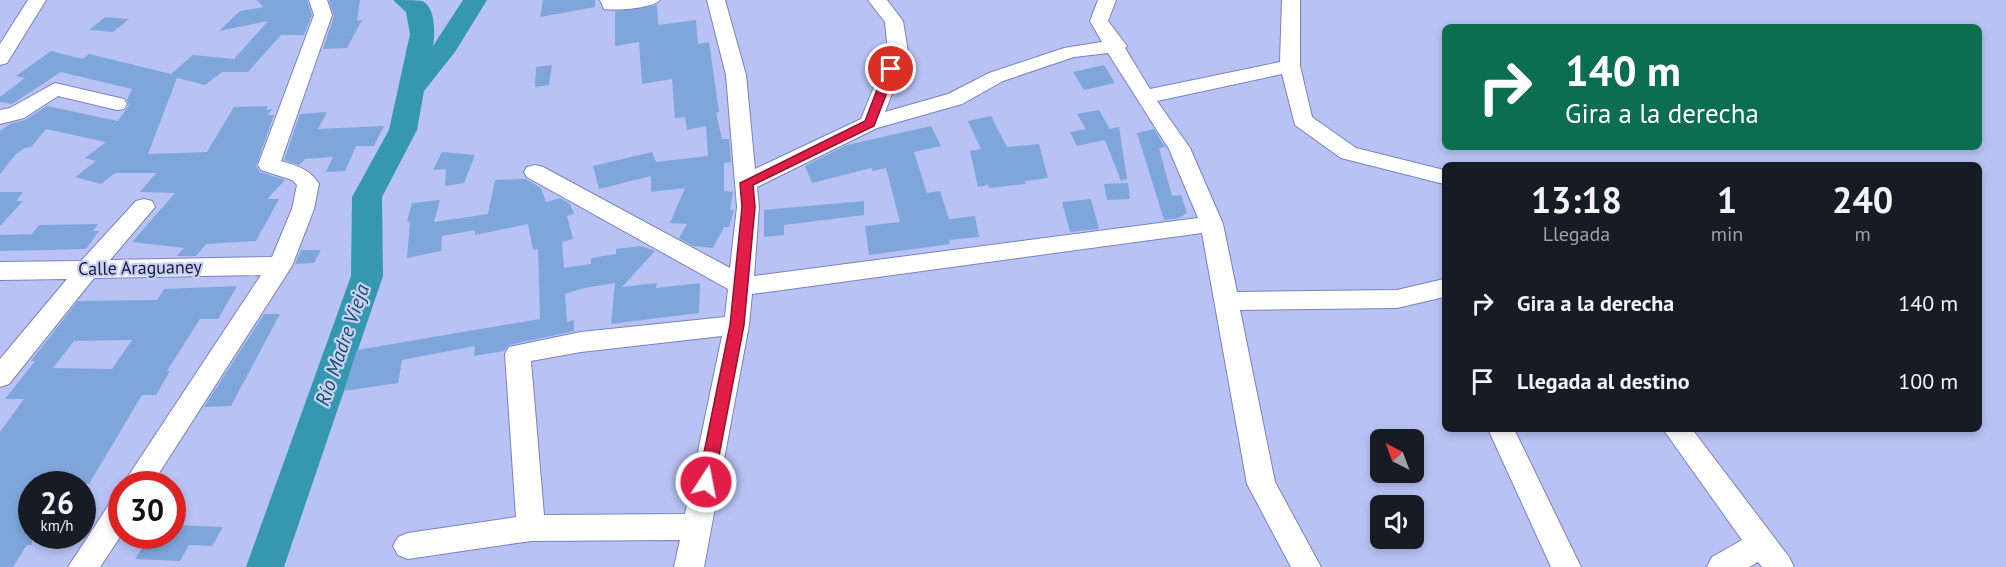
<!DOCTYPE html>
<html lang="es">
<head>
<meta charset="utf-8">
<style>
  :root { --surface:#171b24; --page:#242831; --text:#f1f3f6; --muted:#9ea1a6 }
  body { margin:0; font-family:"PT Sans",sans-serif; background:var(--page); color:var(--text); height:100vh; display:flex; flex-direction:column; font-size:22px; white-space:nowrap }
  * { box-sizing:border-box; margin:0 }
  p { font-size:20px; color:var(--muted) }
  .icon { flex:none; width:33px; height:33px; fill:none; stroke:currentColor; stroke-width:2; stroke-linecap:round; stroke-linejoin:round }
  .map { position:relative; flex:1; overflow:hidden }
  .side { position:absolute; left:1442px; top:162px; width:540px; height:270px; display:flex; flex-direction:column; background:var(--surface); border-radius:9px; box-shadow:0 3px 9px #0003 }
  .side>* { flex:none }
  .hud { position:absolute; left:1442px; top:24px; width:540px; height:126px; border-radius:9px; box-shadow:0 3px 9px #0003; background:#0b6e4f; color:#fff; overflow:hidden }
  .needle { width:39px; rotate:318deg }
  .buttons { position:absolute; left:1370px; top:429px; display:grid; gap:12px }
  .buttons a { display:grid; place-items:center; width:54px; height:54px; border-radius:9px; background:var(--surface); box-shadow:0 3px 9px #0003; font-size:30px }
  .speed { position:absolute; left:18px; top:471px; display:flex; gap:12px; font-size:30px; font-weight:700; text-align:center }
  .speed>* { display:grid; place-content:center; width:78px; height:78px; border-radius:50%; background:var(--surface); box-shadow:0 3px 9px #0003; line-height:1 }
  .speed small { font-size:15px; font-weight:400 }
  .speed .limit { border:9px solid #d22; background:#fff; color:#111 }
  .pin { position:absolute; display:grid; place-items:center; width:51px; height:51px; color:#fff; margin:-26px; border:3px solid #fff; border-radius:50%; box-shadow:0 2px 6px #0007 }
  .me { position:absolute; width:66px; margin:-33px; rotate:11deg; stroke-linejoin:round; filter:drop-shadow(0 0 4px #0008) }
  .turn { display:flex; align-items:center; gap:21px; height:126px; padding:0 24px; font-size:27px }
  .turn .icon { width:78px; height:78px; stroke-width:2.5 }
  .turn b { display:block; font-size:42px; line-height:51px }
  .eta { display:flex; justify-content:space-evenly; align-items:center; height:102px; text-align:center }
  .eta b { font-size:36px; font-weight:600; line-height:42px }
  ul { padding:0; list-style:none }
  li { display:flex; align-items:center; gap:18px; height:78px; padding:0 24px }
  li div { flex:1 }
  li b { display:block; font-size:22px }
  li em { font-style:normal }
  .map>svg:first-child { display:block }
</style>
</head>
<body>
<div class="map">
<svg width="2006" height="567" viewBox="0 0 2006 567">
  <rect width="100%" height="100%" fill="#b9c2f4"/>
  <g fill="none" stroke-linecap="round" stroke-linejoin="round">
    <path fill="#3598b0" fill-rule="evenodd" d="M393,0c8,0 22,0 29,1 14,6 13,33 11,45l30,-46h24l-32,52 -31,39 -7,39 -35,67 1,79 -99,291h-38l105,-291 1,-79 37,-67 21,-96 -4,-22z"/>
  </g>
  <path fill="#7fa6db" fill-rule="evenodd" d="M256,0h51l5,15 -8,20h-23l-33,37h-26l-17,13 -28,-7 -29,76 59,-2 27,-45 34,-1 -2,4 6,-1 -4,6h6l-18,51 4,6 25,8 -18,19h12l-23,42 -50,3 -10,12h-19l7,-8 -52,-6 43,-49 -35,-1 16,-19h-41l-14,11 -26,-7 21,-16 -11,-3 21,-16 -60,-13 -15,18 -6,1 -9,6 -16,20v-43l10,-7 15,-4 22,-14 71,15 11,-16 -2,-5 5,-11 -71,-17 -49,32 -12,-2v-5l25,-19 -9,-2 35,-25 32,8 6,-5 82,20 22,-19 41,4 34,-38 -49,10 21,-20 24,-4z
    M329,0h31l-3,21 5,-1 -15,28 -24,1 11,-33z
    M543,0h52v7l-55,10z
    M657,5l1,20 38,-5 2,24 11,-2 10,70 -3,1 6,26h7l2,23 -7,1v28l9,1 -3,18h4l-5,17h-5l-11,21 -20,-2 -14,-8 8,-14 -17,-1 15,-35 -34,4v-16l-52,13 -6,-23 59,-14 4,10 52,-6 -2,-30 -19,4 -2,-13 -10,1 -3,-39 -30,5 -3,-42 -24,4v-34z
    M105,17l24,2 -16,13 -24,-2z
    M552,65l-3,20 -14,2 1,-20z
    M1104,65l11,18 -31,7 -11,-18z
    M1099,110l11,19 9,-2 8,52 -6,2 -16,-41 -28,6 -7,-14 16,-3 -9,-15z
    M327,112l-9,17 66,-3 -10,20h-18l-11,25 -19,1 7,-15 -28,2 -6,6 -15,-5 16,-46z
    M991,116l16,31 32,-3 9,34 -23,3 1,3 -37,4 -1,-3 -10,2 -8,-36 11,-2 -13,-28z
    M931,126l10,20 -27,6 13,41 13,-2 9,28 26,-3 4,21 -30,3 1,4 -81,11 -4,-29 35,-4 -14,-54 -13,3 -2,-3 -59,15 -7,-17 42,-21z
    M1154,129l11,18 -6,1 13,48 9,-1 6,18 -8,5 -15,2 -27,-87z
    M442,152l33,3 -11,28 -19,3 1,-17 -13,1z
    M526,179l15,9 5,14 14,-4 10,6 4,10 -7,2 6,23 -11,3 2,26 27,-4v-6l25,-4v-5l25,-3 14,5 -33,36 35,-4 -1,5 44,-5 -1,30 -88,11 4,-41 -31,5 -19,6 2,28 7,-2v11l-65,14 -5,6 -30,5 1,-10 -73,14 -4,23 -54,8 13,-41 183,-31 -2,-70 -5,1 -5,-26 -53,11v-5l-33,6 -1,15 -34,7 3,-36h-3l5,-19 28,-3 -6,22 54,-8 7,-34z
    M1128,183l2,16 -23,1 -3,-16z
    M0,192h23l-7,9h7l-23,25z
    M1091,199l8,30 -29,3 -8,-30z
    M864,201v14l-80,10v10l-20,2v-27z
    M98,224l-5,7h6l-13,18 -86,2v-16l32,-1 7,-9z
    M301,250h20l-7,13 -19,1z
    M237,286l-19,33h-18l-33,52h3l-14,24h-14l-53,89h-57v61h-5l-14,22h-13v-135l24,-33h-19l30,-38h-4l47,-60 79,-1 7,-11zM132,340l-20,29 -59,-1 21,-27z
    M264,314h16l-49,92 -27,1z
    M172,525l51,2 -11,19 -23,-1 -9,16 -45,-2 15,-23h22z"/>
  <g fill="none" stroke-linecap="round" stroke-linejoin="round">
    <g stroke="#7982bd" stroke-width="2">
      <path id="minor" d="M28,0h18l-39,63 -7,2v-21z
        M309,0h18l5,15 -51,146c16,5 29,8 38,23l-5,25 -22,57 -140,218h-29l138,-209 -167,3 -85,106 -9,3v-28l67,-80 -67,1v-18l81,-1 55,-60 8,-2 8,2 3,6 -45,53 162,-3 20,-48 5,-24 -5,-5 -31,-10 -3,-5 56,-150z
        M600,0h60c-6,8 -45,11 -56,9z
        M707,0h18l21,75 9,94 106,-50 27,-67 -3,-30 -17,-22h19l16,21 5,31 -23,60 63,-18 41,-21 75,-25 38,-6 -12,-21 8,-21h18l-8,21 19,25 -2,2 25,41 130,-27 2,-62h18v66l12,51 44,31 88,22v14l-103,-26 -46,-33 -13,-51 -125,27 33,47 33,76 14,68 160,-2 47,-11v18l-47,11 -157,2 35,172 46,85h-30l-44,-83 -45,-251 -450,61 -3,31 -45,242h-30l6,-27 -149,1 -123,18 -10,-4 -5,-9 5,-9 10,-4 108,-16 -11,-163 4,-7 72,-15 144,-15 3,-28 -201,-112 -3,-5 3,-5 8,-2 8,2 187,101 7,-61 -11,-132zM1108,53l61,96 29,69 -444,58 5,-69 -2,-20 120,-59 85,-24 41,-23 71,-24zM722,336l-37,178 -141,1 -13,-154 50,-9z
        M55,83l69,16 3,5 -3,5 -7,1 -59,-14 -34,22 -24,6v-14l10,-2z
        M1488,429h26l67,138h-30z
        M1663,429h29l97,128 5,10h-32l-4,-5 -9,5h-42l5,-10 30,-17z
        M122,497v37l-22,33h-32l44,-67z"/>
    </g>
    <use href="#minor" fill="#fff" fill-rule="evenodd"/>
  </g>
  <path fill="#e11d48" stroke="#92132f" stroke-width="1.5" d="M891,66l5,3 -22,57 -121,59 2,22 -11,118 -30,157 -2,5h-12l-2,-5 32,-157 12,-118 -2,-24 125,-62 20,-52z"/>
  <g text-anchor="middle" stroke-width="4.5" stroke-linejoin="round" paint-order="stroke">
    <g font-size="18" fill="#191c33" stroke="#c8d0f6">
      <text transform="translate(140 268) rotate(-1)" y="6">Calle Araguaney</text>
    </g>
    <g font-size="20" font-style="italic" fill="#174e5b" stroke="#c8d0f6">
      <text transform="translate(342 345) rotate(-71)" y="7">Río Madre Vieja</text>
    </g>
  </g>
</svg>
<div class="buttons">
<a><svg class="needle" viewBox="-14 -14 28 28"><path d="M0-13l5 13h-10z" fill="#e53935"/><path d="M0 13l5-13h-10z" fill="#9ea1a6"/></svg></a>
<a><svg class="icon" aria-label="sound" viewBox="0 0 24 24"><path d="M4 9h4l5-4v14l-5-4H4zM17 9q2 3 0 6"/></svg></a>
</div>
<div class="speed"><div>26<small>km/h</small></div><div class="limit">30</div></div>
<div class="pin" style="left:891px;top:69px;background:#d93025"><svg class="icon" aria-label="arrive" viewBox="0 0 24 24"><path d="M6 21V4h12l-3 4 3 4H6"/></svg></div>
<svg class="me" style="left:706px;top:482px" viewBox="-20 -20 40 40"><circle r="17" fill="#e11d48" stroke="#fff" stroke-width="3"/><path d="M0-11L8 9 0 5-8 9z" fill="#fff"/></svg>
<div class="hud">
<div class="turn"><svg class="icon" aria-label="right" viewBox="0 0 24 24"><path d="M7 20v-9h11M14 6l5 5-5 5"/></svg><div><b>140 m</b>Gira a la derecha</div></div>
</div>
<section class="side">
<div class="eta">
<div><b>13:18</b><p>Llegada</p></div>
<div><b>1</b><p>min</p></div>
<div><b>240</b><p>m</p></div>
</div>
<ul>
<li><svg class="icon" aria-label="right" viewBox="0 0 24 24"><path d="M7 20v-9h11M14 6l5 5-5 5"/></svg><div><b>Gira a la derecha</b></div><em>140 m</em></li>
<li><svg class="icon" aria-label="arrive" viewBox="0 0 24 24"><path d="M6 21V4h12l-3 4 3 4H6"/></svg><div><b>Llegada al destino</b></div><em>100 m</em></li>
</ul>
</section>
</div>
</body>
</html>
